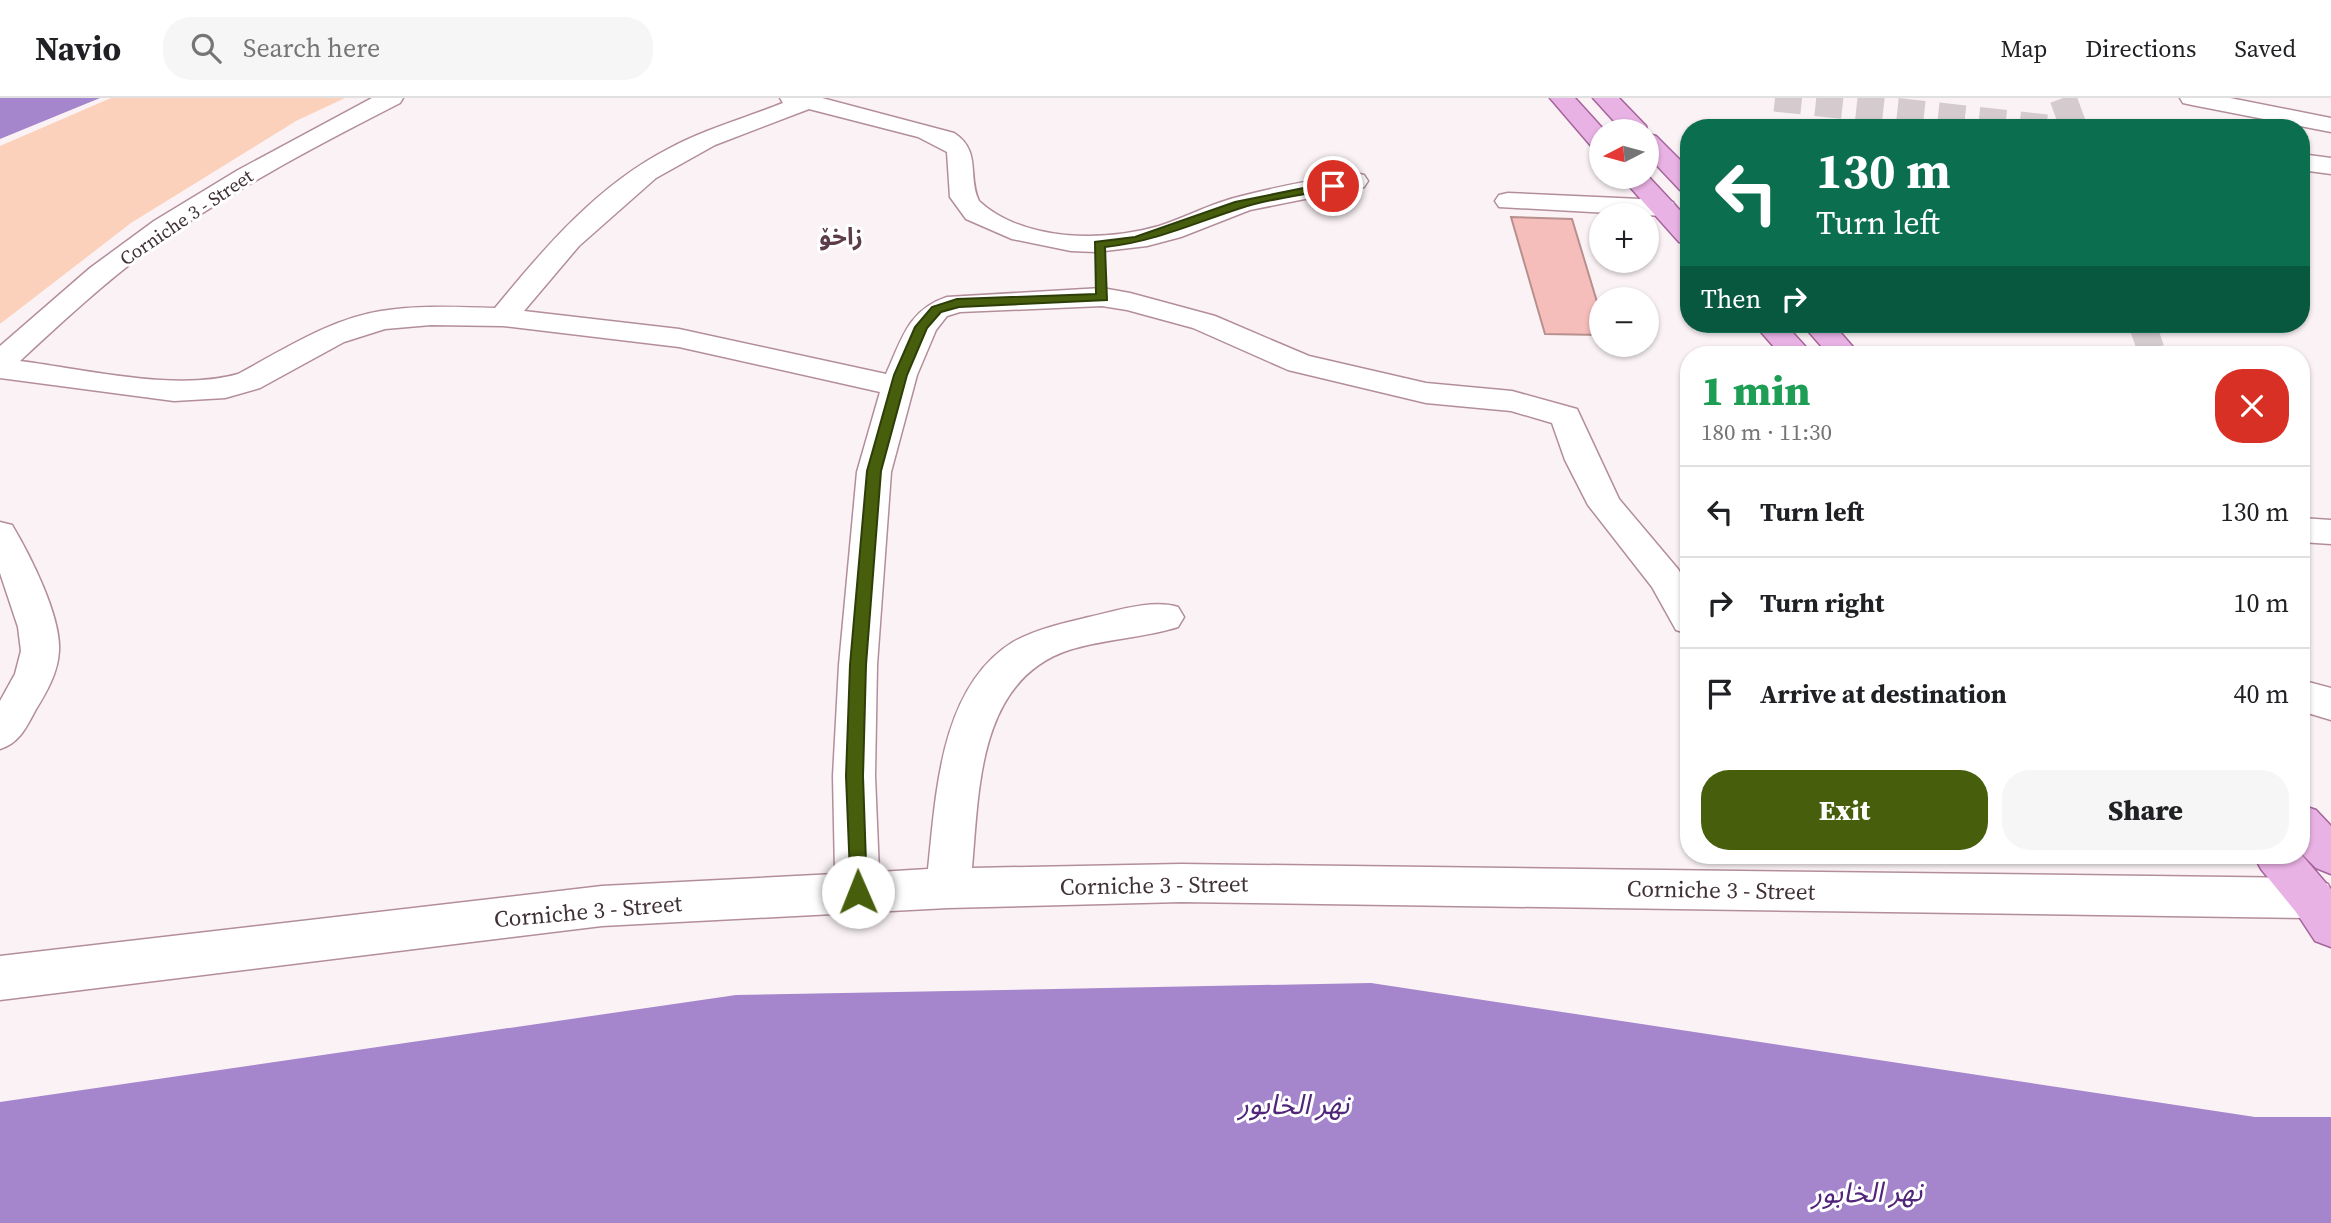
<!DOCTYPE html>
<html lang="en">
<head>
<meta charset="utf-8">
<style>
  :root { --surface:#fff; --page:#f6f6f6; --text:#202124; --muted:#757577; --line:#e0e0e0; --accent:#475f0c }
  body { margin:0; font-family:"Source Serif 4","Noto Sans Arabic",serif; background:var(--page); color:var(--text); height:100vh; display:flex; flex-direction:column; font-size:26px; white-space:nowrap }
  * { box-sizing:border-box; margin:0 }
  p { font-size:23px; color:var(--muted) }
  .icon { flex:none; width:38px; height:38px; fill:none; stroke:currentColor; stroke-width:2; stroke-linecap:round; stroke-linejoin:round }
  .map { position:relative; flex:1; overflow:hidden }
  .side { position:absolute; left:1680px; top:248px; width:630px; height:518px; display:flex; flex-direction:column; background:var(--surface); border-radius:28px; box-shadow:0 2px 5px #0004 }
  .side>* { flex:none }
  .banner { position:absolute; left:1680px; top:21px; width:630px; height:214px; border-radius:28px; box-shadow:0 2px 5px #0004; background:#0b6e4f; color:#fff; overflow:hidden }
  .needle { width:46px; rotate:264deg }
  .fabs { position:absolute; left:1589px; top:21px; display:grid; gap:14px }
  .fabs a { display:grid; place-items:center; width:70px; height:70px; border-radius:50%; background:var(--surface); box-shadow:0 2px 5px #0004; font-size:35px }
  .pin { position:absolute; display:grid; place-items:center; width:60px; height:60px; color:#fff; margin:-30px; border:4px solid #fff; border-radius:50%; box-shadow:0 2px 7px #0007 }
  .me { position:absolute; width:77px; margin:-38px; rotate:359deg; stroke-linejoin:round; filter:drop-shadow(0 0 5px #0008) }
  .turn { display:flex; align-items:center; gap:24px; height:147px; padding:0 21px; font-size:32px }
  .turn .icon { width:91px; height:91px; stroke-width:2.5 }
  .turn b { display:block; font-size:49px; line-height:60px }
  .then { display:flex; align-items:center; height:66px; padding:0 21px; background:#0003; gap:14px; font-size:26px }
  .round { display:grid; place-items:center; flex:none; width:74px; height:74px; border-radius:28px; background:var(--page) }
  .overview { display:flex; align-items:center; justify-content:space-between; height:119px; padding:0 21px }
  h1 { font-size:42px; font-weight:800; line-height:52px; color:#1e9e55 }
  .primary-button { display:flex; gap:14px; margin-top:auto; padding:14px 21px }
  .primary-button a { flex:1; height:80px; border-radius:28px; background:var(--accent); color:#fff; font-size:28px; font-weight:800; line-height:80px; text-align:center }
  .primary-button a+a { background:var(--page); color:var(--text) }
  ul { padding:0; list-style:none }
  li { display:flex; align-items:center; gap:21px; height:91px; padding:0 21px; border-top:2px solid var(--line) }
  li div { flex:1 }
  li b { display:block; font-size:26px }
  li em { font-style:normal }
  header { display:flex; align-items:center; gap:42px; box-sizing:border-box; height:98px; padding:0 35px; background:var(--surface); border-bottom:2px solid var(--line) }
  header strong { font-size:33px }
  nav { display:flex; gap:38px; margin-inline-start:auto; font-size:24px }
  .search { width:490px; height:63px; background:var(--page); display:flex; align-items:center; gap:18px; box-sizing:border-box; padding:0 24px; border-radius:28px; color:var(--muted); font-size:26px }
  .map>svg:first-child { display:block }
</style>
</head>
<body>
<header>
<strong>Navio</strong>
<div class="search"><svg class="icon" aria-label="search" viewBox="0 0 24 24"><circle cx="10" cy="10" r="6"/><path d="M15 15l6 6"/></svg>Search here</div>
<nav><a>Map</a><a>Directions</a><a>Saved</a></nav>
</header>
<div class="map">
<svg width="2331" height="1125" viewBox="0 0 2331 1125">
  <rect width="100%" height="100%" fill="#faf2f5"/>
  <path fill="#fcd1bc" d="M111,0h234l-49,23 -165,102 -131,101v-178z"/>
  <path fill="#a585cc" d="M0,0h100l-100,41z
    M1371,885l884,134h76v106h-2331v-121l736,-107z"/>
  <path fill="#f6bebb" stroke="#b7908d" stroke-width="2" d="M1511,119l61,2 29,96v20l-56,-1z"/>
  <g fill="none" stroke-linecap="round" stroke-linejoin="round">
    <path stroke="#d5cbcf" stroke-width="27" stroke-dasharray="27 14" stroke-linecap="butt" d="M1775,0l273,30
      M2063,0l11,30
      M2142,226l11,31"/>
    <g stroke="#b38e9a" stroke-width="3">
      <path id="minor" d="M372,0h31l-3,5c-86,44 -172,89 -250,146 -46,34 -88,73 -130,112 64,8 156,31 218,13 45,-24 92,-55 143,-63 37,-6 76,-4 114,-3 49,-60 103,-123 173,-159 37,-20 77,-31 115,-46l-3,-5h42l132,35c28,18 13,43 25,68 45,41 124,41 180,25 25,-8 49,-21 75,-28 40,-11 80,-18 121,-25l9,2 4,6 -4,6 -9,2 -105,21 -69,27 -34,9 -51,6 -25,-1 -59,-12 -46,-20 -16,-22 -3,-45 -29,-15 -109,-28 -94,36 -59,33 -77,68 -55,65 155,18 207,45c16,-35 22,-64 61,-77l155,-9 28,5 85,23 94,40 117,27 86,8 65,18 42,90 59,70 11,18v47l-13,-4 -24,-43 -64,-82 -23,-45 -13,-37 -41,-12 -85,-8 -138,-33 -95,-42 -66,-18 -25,-4 -142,6 -13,4 -11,14 -19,45 -26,97 -14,193 -2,111 4,96 49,-3c8,-75 12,-182 85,-227 23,-13 51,-19 76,-25 27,-6 63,-18 89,-10l6,10 -6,10c-35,11 -74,12 -109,23 -91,30 -90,139 -97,218l209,-4 1131,14 16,6 3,7 -3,21 -16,6 -1131,-16 -233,6 -346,18 -602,74v-44l602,-70 233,-12 -2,-98 6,-111 18,-193 23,-80 -201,-45 -176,-21 -72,-1 -46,4 -41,13 -84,46 -35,10 -51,3 -174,-23v-32l90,-78 64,-47 84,-51z
        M2180,0h50l101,20v14l-139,-27 -9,-2z
        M2301,56l30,4v16l-30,-4z
        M1508,95l155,7 10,2 3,6 -3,6 -10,2 -164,-9 -4,-6 4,-6z
        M2301,420l30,2v24l-30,-2z
        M0,424l12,3c18,30 49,91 47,126 -1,22 -13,42 -24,60 -9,17 -16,32 -35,38v-48l15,-27 6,-23 -3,-24 -18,-54z
        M2301,582l30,8v32l-30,-9z"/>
    </g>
    <g stroke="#a5649b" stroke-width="3">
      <path id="major" d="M1550,0h25l30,33h-4v19l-9,-3z
        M1593,0h26l27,28 2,8 8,2 33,33v23l-9,-2 -33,-35v-24h-24z
        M1647,77l42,45v24l-10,-2 -58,-65z
        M1754,226h31l28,31h-32z
        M1802,226h31l27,31h-31z
        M2301,707l15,5 15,16v48l-15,-6 -15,-15z
        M2301,756l30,35v58l-16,-6 -19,-29 -35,-43 -7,-13z"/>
    </g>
    <use href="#minor" fill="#fff" fill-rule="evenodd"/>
    <use href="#major" fill="#e9b2e4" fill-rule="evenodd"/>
  </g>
  <path fill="#475f0c" stroke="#2e3e08" stroke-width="2" d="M1333,84l3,1v5c-31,7 -65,10 -95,20 -47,15 -87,34 -136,39l2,53 -148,7 -18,5 -14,16 -20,47 -26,96 -15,194 -3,111 4,116 -3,6h-13l-5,-122 4,-111 17,-194 27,-96 21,-48 17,-20 25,-8 139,-5 -1,-52 40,-5 100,-35z"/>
  <g text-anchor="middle" stroke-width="6" stroke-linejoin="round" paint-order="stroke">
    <g font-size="19" fill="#403136" stroke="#fff">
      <text transform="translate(186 119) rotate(-34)" y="7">Corniche 3 - Street</text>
    </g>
    <g font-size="23" fill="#403136" stroke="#fff">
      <text transform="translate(1154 787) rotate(-1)" y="8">Corniche 3 - Street</text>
      <text transform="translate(1721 792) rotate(1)" y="8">Corniche 3 - Street</text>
      <text transform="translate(588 813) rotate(-5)" y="8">Corniche 3 - Street</text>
    </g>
    <g font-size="24" font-weight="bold" fill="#5c3c48" stroke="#fff">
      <text x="841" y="147">زاخۆ</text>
    </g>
    <g font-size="28" font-style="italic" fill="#512579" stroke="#fff">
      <text x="1294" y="1016">نهر الخابور</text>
      <text transform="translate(1867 1094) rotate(-1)" y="10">نهر الخابور</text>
    </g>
  </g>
</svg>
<div class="fabs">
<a><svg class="needle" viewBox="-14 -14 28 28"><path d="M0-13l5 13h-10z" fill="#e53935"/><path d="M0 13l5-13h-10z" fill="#757577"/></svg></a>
<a>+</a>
<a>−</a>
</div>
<div class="pin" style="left:1333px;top:88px;background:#d93025"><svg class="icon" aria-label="arrive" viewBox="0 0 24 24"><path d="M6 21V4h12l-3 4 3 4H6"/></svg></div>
<svg class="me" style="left:858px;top:794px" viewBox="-20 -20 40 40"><circle r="19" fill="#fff"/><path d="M0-13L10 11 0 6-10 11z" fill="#475f0c"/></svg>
<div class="banner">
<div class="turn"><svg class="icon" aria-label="left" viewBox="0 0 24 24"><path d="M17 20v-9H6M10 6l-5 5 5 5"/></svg><div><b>130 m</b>Turn left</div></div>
<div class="then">Then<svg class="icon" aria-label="right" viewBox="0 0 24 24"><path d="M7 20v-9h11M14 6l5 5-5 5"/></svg></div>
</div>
<section class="side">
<div class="overview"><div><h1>1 min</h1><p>180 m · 11:30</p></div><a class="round" style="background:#d93025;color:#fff"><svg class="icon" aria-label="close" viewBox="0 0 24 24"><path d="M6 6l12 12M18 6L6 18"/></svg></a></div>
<ul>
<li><svg class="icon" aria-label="left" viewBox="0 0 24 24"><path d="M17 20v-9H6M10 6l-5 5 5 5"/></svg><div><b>Turn left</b></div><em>130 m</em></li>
<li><svg class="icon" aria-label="right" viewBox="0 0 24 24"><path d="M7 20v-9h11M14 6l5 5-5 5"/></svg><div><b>Turn right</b></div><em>10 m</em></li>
<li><svg class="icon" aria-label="arrive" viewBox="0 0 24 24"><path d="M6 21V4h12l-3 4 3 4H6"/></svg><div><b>Arrive at destination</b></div><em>40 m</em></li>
</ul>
<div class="primary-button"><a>Exit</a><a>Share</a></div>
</section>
</div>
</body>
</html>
